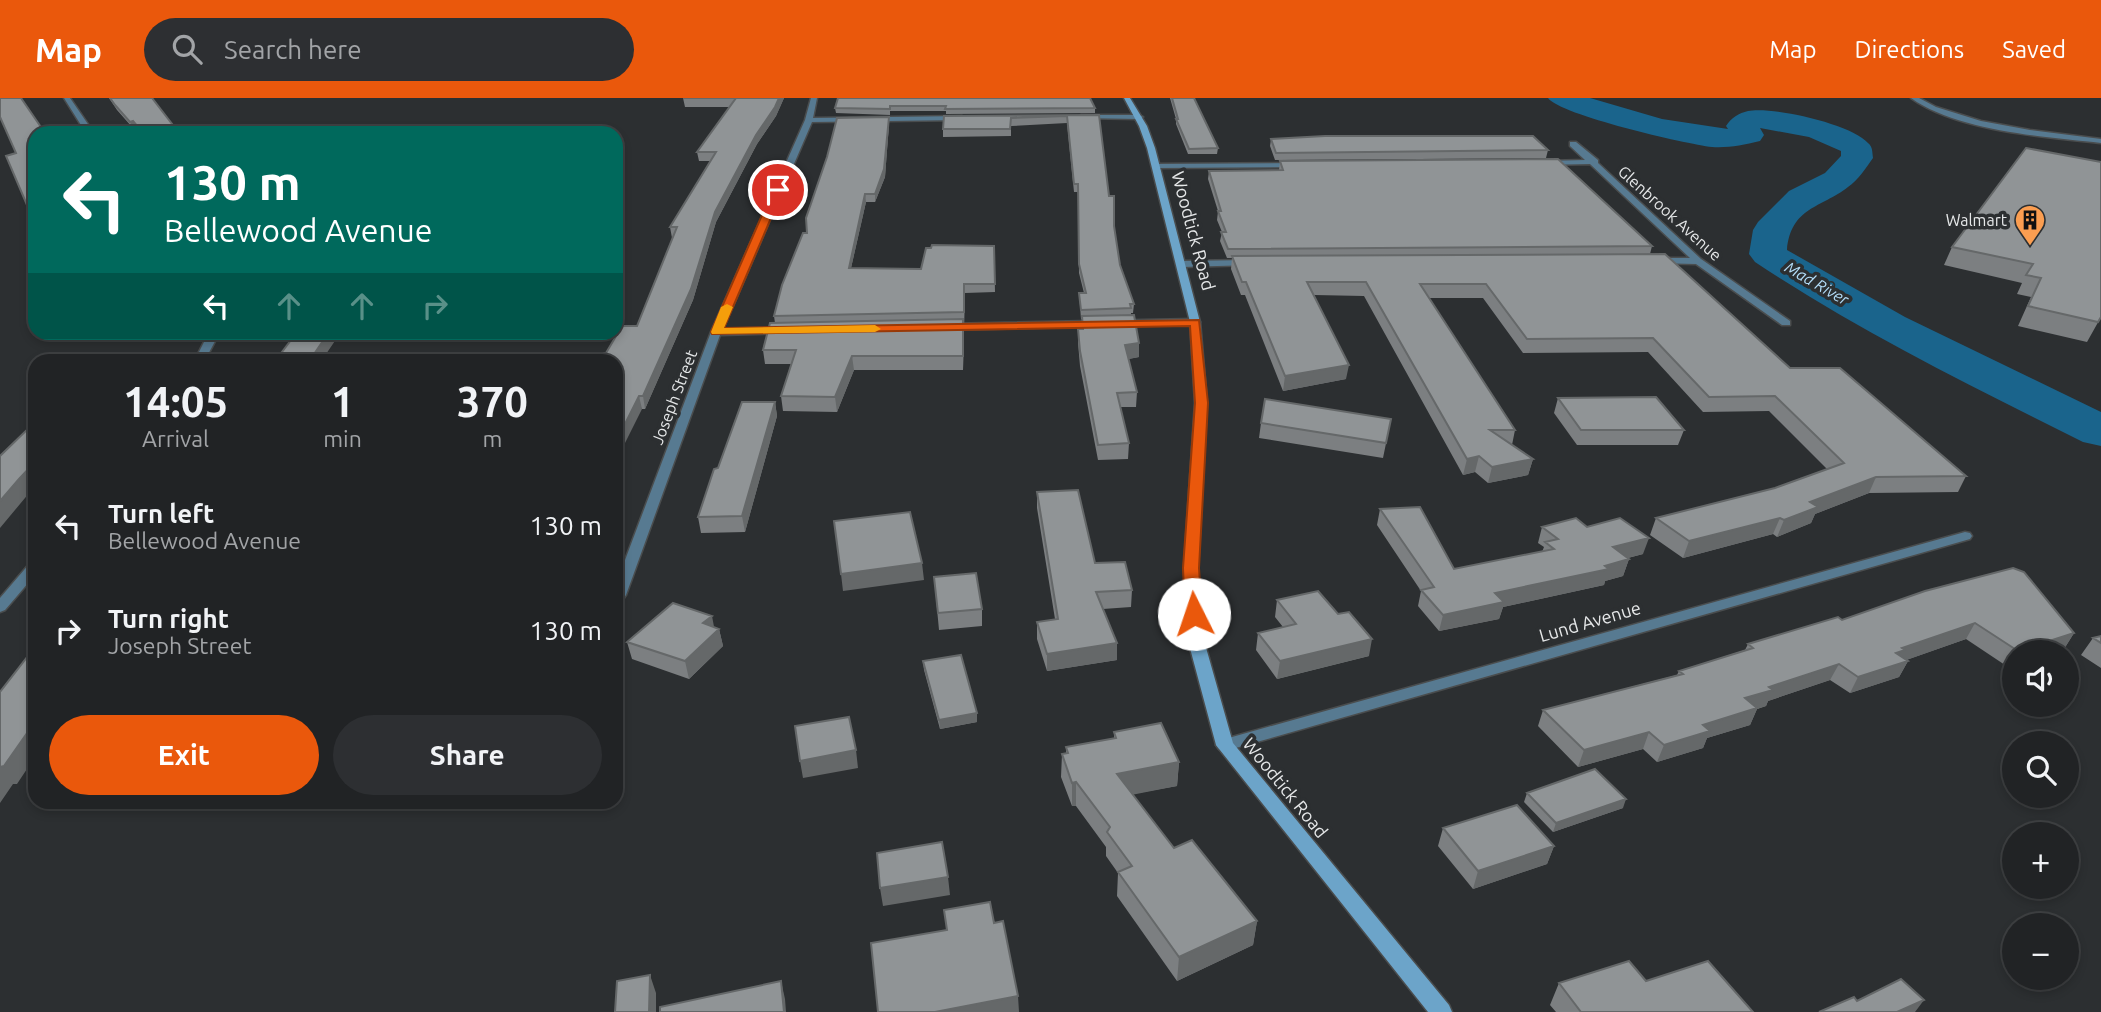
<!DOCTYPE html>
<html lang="en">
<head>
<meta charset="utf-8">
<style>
  :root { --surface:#212325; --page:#2d2f32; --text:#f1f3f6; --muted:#a2a4a7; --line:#3e4042; --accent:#ea580c }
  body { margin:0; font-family:Ubuntu,sans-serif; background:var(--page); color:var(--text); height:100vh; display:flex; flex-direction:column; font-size:26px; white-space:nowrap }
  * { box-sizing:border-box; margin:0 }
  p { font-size:23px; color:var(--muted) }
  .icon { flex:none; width:38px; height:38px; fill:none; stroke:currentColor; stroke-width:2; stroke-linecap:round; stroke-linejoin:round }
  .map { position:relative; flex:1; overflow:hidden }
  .details { position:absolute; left:28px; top:256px; width:595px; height:455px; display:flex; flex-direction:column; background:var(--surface); border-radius:21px; box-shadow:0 4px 10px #0003,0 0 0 2px var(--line) }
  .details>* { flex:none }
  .top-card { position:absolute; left:28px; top:28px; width:595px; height:214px; border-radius:21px; box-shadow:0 4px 10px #0003,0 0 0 2px var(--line); background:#00695c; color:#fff; overflow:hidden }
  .tools { position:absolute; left:2002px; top:542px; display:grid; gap:14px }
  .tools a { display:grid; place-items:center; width:77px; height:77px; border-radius:50%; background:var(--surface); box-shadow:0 4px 10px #0003,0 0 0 2px var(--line); font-size:35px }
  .pin { position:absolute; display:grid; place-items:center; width:60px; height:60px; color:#fff; margin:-30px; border:4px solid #fff; border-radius:50%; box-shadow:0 2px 7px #0007 }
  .me { position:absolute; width:77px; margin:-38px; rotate:356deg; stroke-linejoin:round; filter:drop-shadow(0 0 5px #0008) }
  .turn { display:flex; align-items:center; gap:24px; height:147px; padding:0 21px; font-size:32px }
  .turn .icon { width:91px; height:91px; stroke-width:2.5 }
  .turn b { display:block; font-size:49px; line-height:60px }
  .lanes { display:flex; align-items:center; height:66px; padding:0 21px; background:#0003; justify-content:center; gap:35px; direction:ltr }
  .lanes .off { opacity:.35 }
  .eta { display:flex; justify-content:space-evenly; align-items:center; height:119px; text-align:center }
  .eta b { font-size:42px; font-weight:600; line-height:49px }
  .primary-button { display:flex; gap:14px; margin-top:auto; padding:14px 21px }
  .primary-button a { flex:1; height:80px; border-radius:42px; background:var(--accent); color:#fff; font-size:28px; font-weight:600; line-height:80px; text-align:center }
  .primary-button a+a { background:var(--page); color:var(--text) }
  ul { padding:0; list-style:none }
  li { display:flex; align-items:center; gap:21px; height:105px; padding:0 21px }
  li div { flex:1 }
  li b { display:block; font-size:26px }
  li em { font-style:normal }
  header { display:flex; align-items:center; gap:42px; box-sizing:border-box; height:98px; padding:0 35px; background:var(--accent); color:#fff }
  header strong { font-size:33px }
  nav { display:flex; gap:38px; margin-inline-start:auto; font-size:24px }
  .search { width:490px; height:63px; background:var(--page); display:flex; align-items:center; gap:18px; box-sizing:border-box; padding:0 24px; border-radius:38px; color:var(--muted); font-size:26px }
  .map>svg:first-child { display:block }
</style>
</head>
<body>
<header>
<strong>Map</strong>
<div class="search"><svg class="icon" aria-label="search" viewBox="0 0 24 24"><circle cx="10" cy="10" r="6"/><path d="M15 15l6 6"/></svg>Search here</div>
<nav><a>Map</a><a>Directions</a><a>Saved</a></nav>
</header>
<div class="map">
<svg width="2101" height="914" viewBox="0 0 2101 914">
  <rect width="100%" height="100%" fill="#2c2f31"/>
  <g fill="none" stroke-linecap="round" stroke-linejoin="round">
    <path fill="#1a648c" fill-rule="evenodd" d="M1548,0h42l72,21 66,10 -2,-3c5,-8 13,-13 22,-15 24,-5 104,13 120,32 5,4 4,9 5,15 -7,10 -15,22 -25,29 -27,21 -57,20 -61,63l118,67 196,95v34l-18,-4c-112,-56 -224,-111 -328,-180l-6,-8 4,-24 5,-8 31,-31 36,-18 16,-17v-5l-32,-14 -49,-9 4,7 -4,6c-17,4 -31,7 -48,6 -26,-3 -152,-32 -164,-49z"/>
    <g stroke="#4a4d4e" stroke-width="3">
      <path id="street" d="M64,0h6l24,35h-8z
        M811,0h6l-4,20 149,-2 4,2 -4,2 -150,2 -89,207 61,-2 5,3 -5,3 -64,2 -94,260 -2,3 -8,1v-15l95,-252 94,-212z
        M1911,0h8l17,9 45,14 49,9 71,9v4c-56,-6 -144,-12 -190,-45z
        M1081,17h58l4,2 -4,2 -60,-1z
        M1570,44h6l22,18v3l103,96 89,62v4h-8l-86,-61 -43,-1 -2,-2 5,-3h34l-100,-94 -47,1 -1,-2 4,-2 39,-1 -15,-14z
        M1298,65h3v4l-145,1 -4,-2 4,-2z
        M1250,162l3,1v4l-71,2 -5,-3 5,-3z
        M1195,221l5,3 -1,2 -254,6 -5,-3 5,-3z
        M209,234h11l-15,28h-10z
        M1965,434l5,1 2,3 -2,3 -745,212 -6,-2 -3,-4 3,-4 6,-2z
        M35,464v13l-30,35 -5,2v-14l30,-35z"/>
    </g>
    <g stroke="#4a4d4e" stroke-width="3">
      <path id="secondary" d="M1124,0h6l17,28 8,22 45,174 7,81 -9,165 5,69 30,106 216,262 3,7h-24l-212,-267 -29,-108 -3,-69 11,-165 -5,-81 -43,-174 -8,-22z"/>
    </g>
    <use href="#street" fill="#577a91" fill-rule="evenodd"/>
    <use href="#secondary" fill="#6ca4c9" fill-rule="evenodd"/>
  </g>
  <path fill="#7c7f81" d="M109,0h43l27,35h-38l-6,-7 -3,1 -15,-17z
    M683,0h101l-8,18 -19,28 -41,78 -23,78 -48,109h-3l-36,-56 31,-27 36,-88h-1l-2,-11 40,-66h-11l-2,-9 33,-45h-45z
    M838,0l257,10v5l-149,1v-3h-56v4l-54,-2 -1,-5z
    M1170,0h24l24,50 -1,6h-29l-12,-30v-5z
    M1099,17l10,81 11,69 14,39 -1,9h-2v2l8,42 -11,2 9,33 -1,15h-16l9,36 -1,16 -30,1 -18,-94 -2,-23v-14h4v-10h-1l-2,-26h5l-5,-20 -1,-81h-4l-7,-69 -56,3v10l-68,1v-8l1,-13z
    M889,26l-4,53 -10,25h-9l-15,66 70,1 73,-23 1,46 -30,1 -2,77h-109l-17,42 -54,-1 -2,-15 10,-32h-26l-2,-14 12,-27 -1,-7 33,-83z
    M1271,41l277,11 -2,8 -271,2 -5,-14z
    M1280,63l372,85 -2,8 140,114 176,108 -8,16 -89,1 -54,21 -4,9 -34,14 -4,-3 -90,24 -33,-23 6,-17 119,-30 52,-19 -58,-58 -66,1 -55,-60 -125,1 -40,-55h-54l86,132 -3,15 21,14 -5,16 -40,8 -13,-11 -12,3 -99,-179 -50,-1 32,84 -63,12 -38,-96h-4l-10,-26 1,-11h-5l-7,-17 2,-9 -5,-12 1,-9 -10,-32 1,-8 70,-1z
    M2101,64v155l-14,25 -69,-16 13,-29 -14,-3 5,-11 -78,-18 8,-18z
    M1558,300l126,32 -6,15h-101l-23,-32z
    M775,304l2,14 -32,116 -44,1 -3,-16 20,-49z
    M1391,321l-8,39 -124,-20 2,-15z
    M1037,394l58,71 37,27 -1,17 -28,2 14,51 -70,11 -10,-32v-17l18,-3 -18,-111z
    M1380,411l74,60 88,-17 2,-5 -6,-4 4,-16h45l56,27 -15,4 1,1 -6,17 -18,5 -1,4 -101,22 -4,12 -60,12 -21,-25 3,-15 -44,-66z
    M934,479l48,32v17l-43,4z
    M1925,493l149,42 -10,16 -13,4h-37v12l-6,2 -42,-28 -60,21 2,1 -9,16 -49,16 -20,-13 -62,21 -2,5 -9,3 -7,16 -43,13 -4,10 -46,14 -14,-13 -65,18 -40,-41 5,-16 134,-35 2,-4 66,-21 3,-6 94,-24z
    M1277,502l92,56 -92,23 -21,-29 2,-17 25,-6 -8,-10z
    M714,529l5,2 4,17 -34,33 -57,-20 -5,-17z
    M2101,538v32l-20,-13 12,-17z
    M923,563l54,52v9l-37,7 -16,-59z
    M1114,634l65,30 -2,24 -45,8 42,54 83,73 -4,24 -76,36 -60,-85 1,-23 -12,-17v-9l-30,-41h-4l-11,-29 1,-23 4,-1v-6l48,-8z
    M1527,695l96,15 -70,24 -29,-30z
    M1443,730l111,18 -7,18 -74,25 -35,-43z
    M1646,883l107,31h-197l-6,-7 9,-22z"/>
  <path fill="#656869" d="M779,0h5l-8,18 -19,28 -41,78 -23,78 -48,109 -2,-13 72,-184 41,-77z
    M889,19v7l-4,53 -10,25v-8z
    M133,23l2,5 -3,1 -2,-5z
    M865,96l1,8 -17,75v-9z
    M35,113v8h-2l-3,-7z
    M963,221l1,13 -1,38z
    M329,234h12l-19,28h-12z
    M1139,245v14l-15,3 1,-15z
    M852,258l2,14 -17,42 -2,-15z
    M1349,267l-3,14 -63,12 2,-15z
    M639,298l3,13 -26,52v-19z
    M775,304l2,14 -32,116 -3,-16z
    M1479,358l-4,16 -12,3 4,-16z
    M1533,361l-5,16 -40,8 4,-16z
    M35,364v24l-35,42v-27l19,-22z
    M1876,379l-7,16 -54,21 -4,9 -34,14 7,-17 26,-18z
    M1780,420l-7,16 -90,24 6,-17z
    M1649,440l-6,16 -35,9 5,-16z
    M1629,461l-6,17 -18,5 -1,4 -101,22 -4,12 -60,12 4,-16 52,-22z
    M922,465l2,17 -81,11 -2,-17z
    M712,518l3,16 4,-3 4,17 -34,33 -4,-18 18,-38z
    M1975,525l-9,16 -68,24 10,-2 -9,16 -49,16 8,-16 44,-29z
    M2074,535l-10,16 -13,4h-35l2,-2z
    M1372,541l-3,17 -92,23 3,-18z
    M1117,545v17l-70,11v-17z
    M2014,558v9l-6,2z
    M1839,566l-9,16 -62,21 -2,5 -9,3 -7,16 -43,13 -4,10 -46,14 7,-17 39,-20 42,-27 24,-11z
    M977,615v9l-37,7 -1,-9z
    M35,630v29l-18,27h-4l-13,19v-36l30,-38z
    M1649,634l-6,17 -65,18 6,-17z
    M856,652l2,18 -55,10 -3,-17z
    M1179,664l-2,24 -61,12 1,-24z
    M1076,684v24h-4v-23z
    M1626,701l-3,9 -70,24 3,-9z
    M1554,748l-7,18 -74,25 5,-18z
    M948,779l2,18 -67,11 -3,-18z
    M1257,823l-4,24 -76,36 2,-24z
    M650,877l6,18v19h-7z
    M781,883l4,18 1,13h-2z
    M1018,898l1,16h-84z
    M1924,902l-9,12h-18z"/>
  <path fill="#909496" stroke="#656869" stroke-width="2" d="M0,0h21l24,35h-10v78l-5,1 -24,-56 10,-3 -16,-36z
    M110,0h42l27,35h-36l-10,-12 -3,1 -15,-17z
    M683,0h96l-4,9 -19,28 -41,77 -24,77 -48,107h-4l-23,46v-82h-21l5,-7h6l16,-27h15l40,-99h-7l46,-75h-19l39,-54z
    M838,0h252l5,10 -150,1 1,-3h-56v3l-55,-1z
    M1172,0h22l24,50 -29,1 -13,-30h2z
    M1099,17l10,81h5v30l6,39 14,39h-4l1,4 -50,2 -2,-17h7l-7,-29 -1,-80h-4l-7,-68 -56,2 -1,11h-67l1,-13z
    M889,19l-5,52 -9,25h-10l-16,74 72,1 5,-21h5l1,-3 62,1 1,38h-31v28l-190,4 8,-31 21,-52h4l-1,-15 21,-61 10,-39z
    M1325,38h208l15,14 -272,3 -5,-14z
    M2026,50l75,14v155l-3,5 -70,-16 13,-28 -15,-3 7,-11 -81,-17z
    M1558,61l94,87 -424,3 -7,-17h5l-8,-21h3l-12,-40 74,-1 -3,-9z
    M1665,156l125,114h50l126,108 -90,1 -66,25 8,5 -34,13 -4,-2 -91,23 -33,-23 119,-30 69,-25 -69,-67 -66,1 -56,-59 -126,1 -41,-55h-66l95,146h-25l43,29 -41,8 -13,-11 -12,3 -101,-177h-59l42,83 -64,11 -39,-94h-4l-10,-26z
    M1134,217l5,28 -14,2 12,47 -20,1 12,50 -31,2 -18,-94 -2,-22h5l-1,-13z
    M963,221v37h-111l-17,41 -54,-1 15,-46h-33l7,-27z
    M297,234h32l-19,28h-34z
    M1656,299l28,33h-103l-23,-32z
    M1265,301l126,20 -5,24 -125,-20z
    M742,304h33l-33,114 -44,1 16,-48 4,-1z
    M35,324v40l-16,17 -19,22v-45z
    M1078,392l17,73 30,-1 7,28 -36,2 21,51 -70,11 -10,-32 21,-3 -21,-127z
    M1420,409l34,62 100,-20 -9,-7 13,-3 -16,-12 34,-9 11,9 33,-9 29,20 -36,9 16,12 -24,7 4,3 -114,24 9,9 -61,13 -22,-25 13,-3 -54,-78z
    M910,414l12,51 -81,11 -7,-53z
    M2013,470l11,4 50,61 -56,18 -43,-28 -73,25 3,2 -9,3 12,8 -50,16 -19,-13 -70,23 4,3 -28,8 12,10 -54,17 7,6 -46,14 -15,-13 -65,18 -41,-40 140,-36 -4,-3 74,-23 -5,-4 90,-27 4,3 83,-29z
    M976,475l6,36 -44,4 -4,-36z
    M1318,493l20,23 11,-2 23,27 -92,22 -22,-28 38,-9 -19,-24z
    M673,505l39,13 -9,7 16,6 -34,32 -58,-19z
    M2101,538v7l-8,-5z
    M35,549v81l-5,1 -26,37 -4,1v-75z
    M961,557l16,58 -38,7 -16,-59z
    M849,619l7,33 -56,11 -5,-35z
    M1161,625l18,39 -62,12 57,74 18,-8 65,81 -78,36 -61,-85 14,-6 -25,-34 3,-5 -34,-45 -4,1 -10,-29 6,-1 -2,-6 50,-9 -2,-6z
    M1595,671l31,30 -70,24 -29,-30z
    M1517,707l37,41 -76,25 -35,-43z
    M942,744l6,35 -68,11 -3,-35z
    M990,804l4,21 9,-2 15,75 -83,16h-57l-7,-69 76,-13 -3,-20z
    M1629,863l17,20 62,-20 45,51h-172l-22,-29z
    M650,877l-1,37h-34l2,-31z
    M1901,881l23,21 -27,12h-78l35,-15 3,4z
    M781,883l3,31h-124v-5z"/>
  <path fill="#ea580c" stroke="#983908" stroke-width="2" d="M778,90l5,2 -59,138 475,-8 9,83 -9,165 3,46 -2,4h-12l-3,-4 -2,-46 12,-165 -5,-77 -478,8 -1,-2 62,-142z"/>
  <path fill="#f59e0b" d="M727,206l6,3 -9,21 151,-3 6,4 -6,3 -163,2 -1,-2 10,-25z"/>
  <defs>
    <g id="building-pin" transform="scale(1.575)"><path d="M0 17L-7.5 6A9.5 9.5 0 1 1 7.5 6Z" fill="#fb9e51" stroke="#2c2f31"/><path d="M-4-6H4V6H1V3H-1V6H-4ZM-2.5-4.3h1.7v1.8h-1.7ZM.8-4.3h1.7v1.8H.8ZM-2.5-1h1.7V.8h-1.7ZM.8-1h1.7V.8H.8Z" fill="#111"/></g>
  </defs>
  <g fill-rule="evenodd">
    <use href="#building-pin" x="2030" y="122"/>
  </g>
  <g text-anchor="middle" stroke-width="7" stroke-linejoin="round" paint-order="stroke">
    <g font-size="16" fill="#e6e8e9" stroke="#2c2f31">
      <text transform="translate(1670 115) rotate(42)" y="6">Glenbrook Avenue</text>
      <text transform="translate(674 299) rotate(-69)" y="6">Joseph Street</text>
    </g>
    <g font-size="16" fill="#e6e8e9" stroke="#2c2f31" text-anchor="end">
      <text x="2007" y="128">Walmart</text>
    </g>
    <g font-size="16" font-style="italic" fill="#b3ddf9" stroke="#2c2f31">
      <text transform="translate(1817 185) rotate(30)" y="6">Mad River</text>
    </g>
    <g font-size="18" fill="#e6e8e9" stroke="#2c2f31">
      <text transform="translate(1193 133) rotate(75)" y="6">Woodtick Road</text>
      <text transform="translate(1590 524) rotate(-16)" y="6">Lund Avenue</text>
      <text transform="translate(1285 690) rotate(51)" y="6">Woodtick Road</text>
    </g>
  </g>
</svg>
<div class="tools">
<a><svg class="icon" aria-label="sound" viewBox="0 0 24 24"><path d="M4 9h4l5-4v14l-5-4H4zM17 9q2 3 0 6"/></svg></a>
<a><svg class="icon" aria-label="search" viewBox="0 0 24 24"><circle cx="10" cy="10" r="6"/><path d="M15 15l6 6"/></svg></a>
<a>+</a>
<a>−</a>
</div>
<div class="pin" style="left:778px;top:92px;background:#d93025"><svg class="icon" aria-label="arrive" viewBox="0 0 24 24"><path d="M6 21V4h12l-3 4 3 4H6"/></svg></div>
<svg class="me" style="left:1194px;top:516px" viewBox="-20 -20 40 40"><circle r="19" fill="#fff"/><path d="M0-13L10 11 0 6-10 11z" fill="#ea580c"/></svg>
<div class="top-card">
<div class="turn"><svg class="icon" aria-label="left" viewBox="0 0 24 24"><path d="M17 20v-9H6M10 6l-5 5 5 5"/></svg><div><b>130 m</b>Bellewood Avenue</div></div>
<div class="lanes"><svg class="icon" aria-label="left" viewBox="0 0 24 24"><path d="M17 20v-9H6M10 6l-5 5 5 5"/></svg><svg class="icon off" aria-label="ahead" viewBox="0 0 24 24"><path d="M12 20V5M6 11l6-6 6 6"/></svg><svg class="icon off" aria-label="ahead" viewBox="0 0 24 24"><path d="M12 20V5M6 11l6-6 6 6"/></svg><svg class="icon off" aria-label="right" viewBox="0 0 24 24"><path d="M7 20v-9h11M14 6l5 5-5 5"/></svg></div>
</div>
<section class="details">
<div class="eta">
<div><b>14:05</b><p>Arrival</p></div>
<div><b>1</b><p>min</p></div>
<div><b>370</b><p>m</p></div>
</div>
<ul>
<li><svg class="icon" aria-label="left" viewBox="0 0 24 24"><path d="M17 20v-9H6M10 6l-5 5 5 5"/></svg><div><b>Turn left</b><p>Bellewood Avenue</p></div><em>130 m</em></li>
<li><svg class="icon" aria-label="right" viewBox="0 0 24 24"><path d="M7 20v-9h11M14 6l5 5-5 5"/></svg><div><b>Turn right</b><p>Joseph Street</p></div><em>130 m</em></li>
</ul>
<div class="primary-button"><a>Exit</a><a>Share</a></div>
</section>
</div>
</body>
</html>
